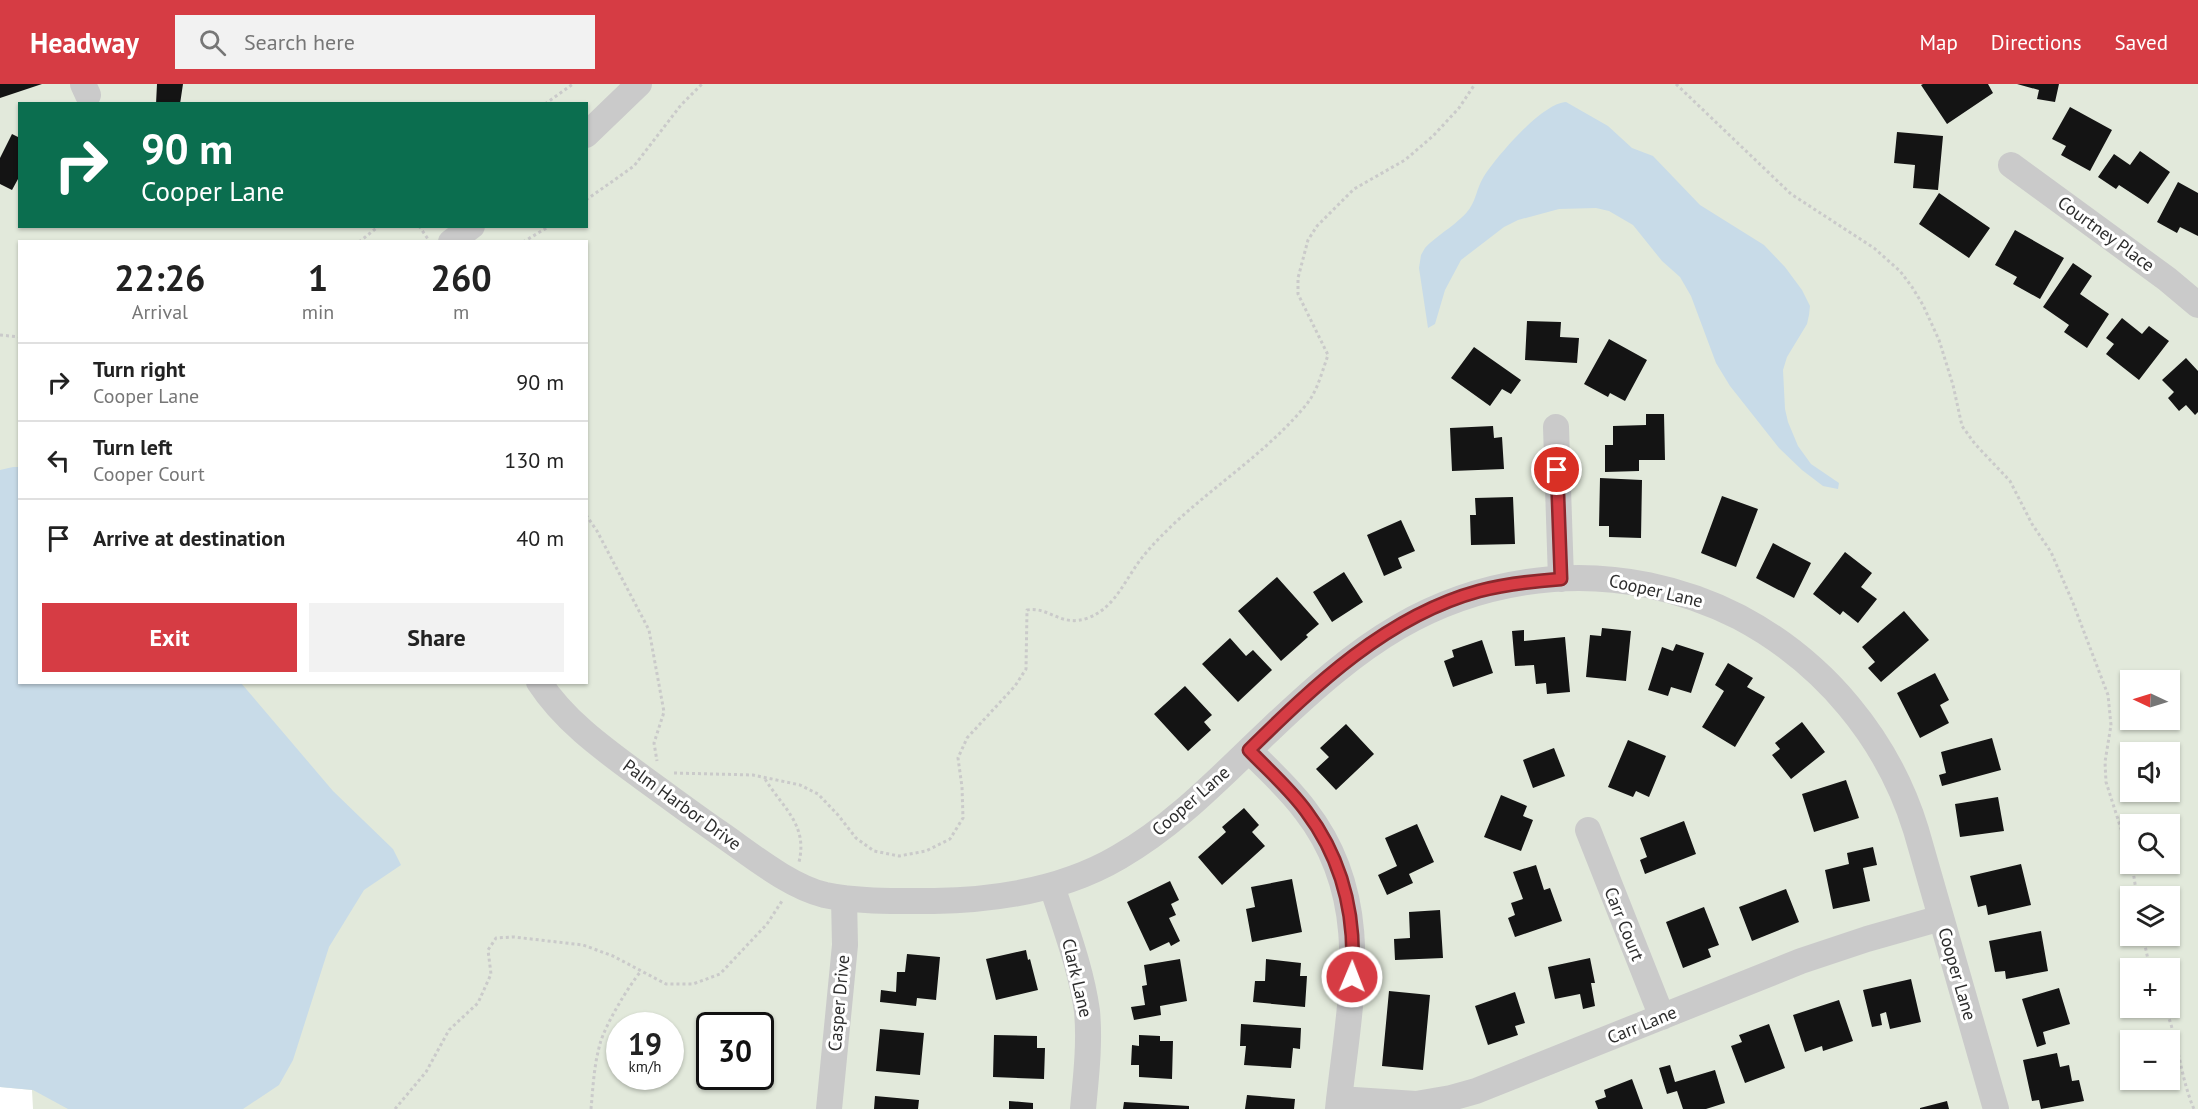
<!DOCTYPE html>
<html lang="en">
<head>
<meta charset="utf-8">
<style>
  :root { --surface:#fff; --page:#f2f2f2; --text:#222; --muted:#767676; --line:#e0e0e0; --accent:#d63c44 }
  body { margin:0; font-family:"PT Sans",sans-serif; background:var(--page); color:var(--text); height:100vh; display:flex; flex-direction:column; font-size:22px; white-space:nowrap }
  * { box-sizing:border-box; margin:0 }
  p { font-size:20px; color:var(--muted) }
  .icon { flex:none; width:33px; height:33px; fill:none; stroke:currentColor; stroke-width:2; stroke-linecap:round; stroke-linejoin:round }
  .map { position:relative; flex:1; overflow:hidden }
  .details { position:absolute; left:18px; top:156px; width:570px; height:444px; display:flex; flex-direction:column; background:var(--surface); border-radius:0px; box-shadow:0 2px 4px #0004 }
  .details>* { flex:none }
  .top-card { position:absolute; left:18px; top:18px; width:570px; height:126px; border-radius:0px; box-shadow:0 2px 4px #0004; background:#0b6e4f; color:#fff; overflow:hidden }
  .needle { width:39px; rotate:274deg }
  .fabs { position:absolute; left:2120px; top:586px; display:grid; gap:12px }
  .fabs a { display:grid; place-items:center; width:60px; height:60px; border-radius:0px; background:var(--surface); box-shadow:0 2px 4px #0004; font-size:30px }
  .speed { position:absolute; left:606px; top:928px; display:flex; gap:12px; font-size:30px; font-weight:700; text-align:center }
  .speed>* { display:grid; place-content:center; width:78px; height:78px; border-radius:50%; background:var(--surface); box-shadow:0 2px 4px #0004; line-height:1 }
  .speed small { font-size:15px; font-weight:400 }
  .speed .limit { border:3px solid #111; border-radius:9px; background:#fff; color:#111 }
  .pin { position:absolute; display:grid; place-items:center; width:51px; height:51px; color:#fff; margin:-26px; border:3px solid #fff; border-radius:50%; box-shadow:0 2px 6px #0007 }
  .me { position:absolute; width:66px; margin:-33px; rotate:1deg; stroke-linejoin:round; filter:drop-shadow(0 0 4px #0008) }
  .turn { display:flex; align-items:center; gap:21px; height:126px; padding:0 24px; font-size:27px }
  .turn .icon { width:78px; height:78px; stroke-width:2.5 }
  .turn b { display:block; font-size:42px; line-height:51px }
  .eta { display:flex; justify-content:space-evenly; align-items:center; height:102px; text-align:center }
  .eta b { font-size:36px; font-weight:700; line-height:42px }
  .primary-button { display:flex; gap:12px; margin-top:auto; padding:12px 24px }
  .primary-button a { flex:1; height:69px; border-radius:0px; background:var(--accent); color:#fff; font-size:24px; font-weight:700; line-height:69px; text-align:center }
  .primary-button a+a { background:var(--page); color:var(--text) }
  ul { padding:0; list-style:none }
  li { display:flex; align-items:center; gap:18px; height:78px; padding:0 24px; border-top:2px solid var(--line) }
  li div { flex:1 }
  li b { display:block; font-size:22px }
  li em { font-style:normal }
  header { display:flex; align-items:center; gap:36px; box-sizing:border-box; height:84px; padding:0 30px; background:var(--accent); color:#fff }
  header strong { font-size:28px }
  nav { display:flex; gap:33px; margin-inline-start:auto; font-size:21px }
  .search { width:420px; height:54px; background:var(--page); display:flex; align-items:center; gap:15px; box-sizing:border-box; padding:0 21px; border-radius:0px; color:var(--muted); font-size:22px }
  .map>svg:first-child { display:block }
</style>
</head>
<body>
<header>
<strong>Headway</strong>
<div class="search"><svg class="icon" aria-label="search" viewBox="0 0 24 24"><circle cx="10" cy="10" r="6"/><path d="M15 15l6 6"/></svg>Search here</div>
<nav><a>Map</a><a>Directions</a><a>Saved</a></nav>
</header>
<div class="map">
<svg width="2198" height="1025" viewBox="0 0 2198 1025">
  <rect width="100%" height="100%" fill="#fff"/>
  <path fill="#e2e9db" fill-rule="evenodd" d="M0,0h2198v1025h-2165l-1,-19 -32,-3zM20,20h566v122h-566zM20,158h566v440h-566zM2130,597h39v39h-39zM2130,669h39v39h-39zM2130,741h39v39h-39zM2130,813h39v39h-39zM2130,885h39v39h-39zM620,942h50v51h-50zM710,942h50v51h-50zM2130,957h39v39h-39z"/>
  <path fill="#c8dbe8" d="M1566,18l42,24 24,22 21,8 47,49 64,40 21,22 17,23 8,16 -1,9 -2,9 -20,33 -4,13 2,39 3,13 10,24 13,18 28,19 -1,6 -15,-3 -21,-16 -23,-22 -49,-62 -14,-23 -25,-67 -11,-19 -18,-16 -29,-36 -24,-14 -13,-3 -37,1 -41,11 -14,7 -43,33 -16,30 -10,34 -7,4 -9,-60 2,-13 4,-7c12,-13 36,-26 45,-40 6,-9 7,-20 13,-30 12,-20 59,-75 83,-76z
    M13,383h7v215l221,1 92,108 60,58 8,16 -37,25 -35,57 -36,113 -14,25 -36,24h-175l-35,-19 -33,-3v-617z"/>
  <path fill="#141414" d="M0,0h42l-42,14z
    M157,0h26l-3,20h-24z
    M1923,0h65l5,9 -46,31 -26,-39z
    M2017,0h42l-4,18 -18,-3 2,-9z
    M2070,23l42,23 -22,41 -29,-16 5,-9 -14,-7z
    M1897,48l46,4 -5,54 -25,-2 2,-23 -21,-2z
    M12,50l8,4v42l-2,-1 -6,11 -12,-6v-26z
    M2140,67l30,21 -22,32 -29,-19 -3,4 -18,-12 16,-23 16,11z
    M2178,98l20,11v43l-18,-9 -3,6 -20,-11z
    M1939,109l51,35 -21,30 -50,-34z
    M2015,146l49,28 -24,41 -27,-15 4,-7 -22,-12z
    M2073,179l19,13 -12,18 29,20 -22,34 -23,-16 5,-7 -26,-18z
    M2122,234l20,16 7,-8 20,15 -30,39 -33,-26 8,-10 -8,-6z
    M1527,237l34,1 -1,15 19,1 -2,25 -52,-3z
    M1609,255l38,21 -22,41 -15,-8 -2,4 -24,-13z
    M1474,263l47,33 -10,14 -9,-5 -12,17 -39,-28z
    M2186,274l12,13v41l-3,3 -9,-10 -7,6 -11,-13 6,-6 -12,-12z
    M1646,330h18l1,46h-26v11l-34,1v-27h8v-19l33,-1z
    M1493,342l1,12 8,-1 2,32 -52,2 -2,-43z
    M1600,394l42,2 -1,58 -32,-1v-11h-10z
    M1722,412l36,13 -22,58 -35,-14z
    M1513,413l2,47 -44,1 -1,-30h6l-1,-17z
    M1401,436l14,31 -17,7 4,10 -18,8 -17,-41z
    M1773,459l38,20 -17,35 -38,-20z
    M1845,468l27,21 -11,14 16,12 -19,24 -15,-12 -3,4 -27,-21z
    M1344,488l19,30 -31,20 -19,-30z
    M1277,493l42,47 -13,11 2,2 -27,24 -43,-50z
    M1904,527l25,29 -48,42 -13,-14 7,-6 -13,-15z
    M1602,544l29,3 -5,50 -40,-4 4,-42 11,1z
    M1524,546v11l41,-4 5,55 -23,2 -1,-11 -10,1 -2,-19 -19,1 -3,-35z
    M1230,554l16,18 7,-6 19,20 -34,32 -36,-38z
    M1482,556l11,33 -40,14 -9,-26 10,-4 -2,-7z
    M1676,560l28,9 -13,40 -20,-6 -3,9 -20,-6 14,-43 11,4z
    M1728,579l25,15 -6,9 18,10 -30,50 -33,-20 22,-36 -9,-6z
    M1935,589l14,27 -9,5 9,18 -29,15 -23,-45z
    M1185,602l27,29 -8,7 7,8 -23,21 -34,-37z
    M1802,638l23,30 -34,27 -19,-24 8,-6 -5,-6z
    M1346,640l28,30 -38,36 -20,-21 13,-12 -9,-9z
    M1992,654l9,32 -59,16 -3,-11 7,-2 -5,-21z
    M1628,656l38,16 -17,41 -13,-6 -3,6 -25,-10z
    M1554,664l11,28 -32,12 -10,-28z
    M1846,696l13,38 -45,14 -12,-38z
    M1501,711l26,11 -4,10 10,4 -12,31 -37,-14z
    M1998,713l6,34 -44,6 -5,-33z
    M1244,724l15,17 -7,7 13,14 -43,39 -24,-28 28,-25 -4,-5z
    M1684,737l12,33 -51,20 -5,-14 7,-3 -7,-19z
    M1417,740l17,38 -25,12 4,9 -26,12 -9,-20 19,-9 -12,-28z
    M1873,763l4,18 -14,3 7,33 -37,8 -8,-39 24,-6 -2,-11z
    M2021,780l10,41 -43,10 -2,-10 -8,2 -8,-31z
    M1536,781l8,25 6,-2 12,33 -47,16 -7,-19 7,-3 -4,-12 12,-4 -10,-27z
    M1292,795l10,53 -50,10 -6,-33 9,-2 -4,-20z
    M1170,797l9,19 -8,4 5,11 -7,3 11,23 -9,5 -2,-4 -19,9 -23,-49z
    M1786,805l13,33 -47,19 -13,-34z
    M1704,823l15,38 -11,4 3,8 -28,11 -17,-46z
    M1440,826l3,48 -48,2 -1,-21 16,-1 -1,-26z
    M2041,847l7,40 -42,8 -1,-8 -10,1 -6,-31z
    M1026,866l2,10 2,-1 8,31 -42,10 -10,-41z
    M907,870l33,3 -4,43 -19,-2 -1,8 -36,-4 1,-12 15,2 1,-20h8z
    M1590,874l5,25h-4l4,23 -12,3 -3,-15 -25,5 -7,-32z
    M1180,875l7,42 -27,5 1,9 -27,5 -3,-13 14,-2 -3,-19 5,-1 -3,-20z
    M1266,875l35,4 -1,13h7l-2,31 -52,-5 2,-21h10z
    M1911,895l10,43 -31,7 -4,-17 -6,2 2,11 -10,2 -9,-37z
    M2059,904l11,36 -27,8 3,12 -9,3 -15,-48z
    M1389,907l41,4 -7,75 -41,-4z
    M1515,908l10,31 -10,3 3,9 -30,10 -13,-39z
    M1839,916l14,41 -30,10 -1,-5 -17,6 -12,-37z
    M1241,940l60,4 -1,21 -7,-1 -2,20 -47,-3 2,-19h-6z
    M1769,940l16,44 -40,15 -14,-37 11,-4 -3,-7z
    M880,945l44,4 -4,42 -44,-4z
    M994,951l43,1v12h8l-1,31 -51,-2z
    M1139,951l21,1v5h13l-1,38 -33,-2v-12h-8l1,-20 7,1z
    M2057,969l3,14 9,-2 3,16 7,-1 5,21 -43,8 -2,-9 -7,1 -9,-41z
    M1670,981l5,17 40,-12 10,33 -19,6h-23l-6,-18 -10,3 -8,-26z
    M1632,995l11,30h-45l-3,-8 11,-4 -2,-7z
    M1247,1011l48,4 -1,10h-49z
    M875,1012l44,4 -1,9h-44z
    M1009,1017l24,2v6h-24z
    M1947,1017l2,8h-29v-1z
    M1124,1018l65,4v3h-66z"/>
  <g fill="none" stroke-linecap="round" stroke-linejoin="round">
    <path stroke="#cacaca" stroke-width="3" stroke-dasharray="3 3" stroke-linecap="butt" d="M1676,0l115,110 83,54 26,23 12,16 11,18 16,35 14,45 9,41 13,18 35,37 22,43 19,28 22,51 35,92 3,30 -6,37 1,20 24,75
      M545,20l28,-20
      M586,116l48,-34 47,-61 21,-21
      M419,142l11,16
      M359,158l20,-16
      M523,158l27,-16
      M0,251l20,2
      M586,431l11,16 52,99 15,82 -10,31 3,18
      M674,689l79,2 47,10 18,9 20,21 18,23 18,13 25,5 27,-5 24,-12 13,-21 -1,-31 -4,-29 9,-20 48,-52 11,-17 1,-59c22,-4 34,18 61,8 29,-11 38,-42 57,-64 47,-56 114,-92 161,-149 11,-13 16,-33 22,-50l-30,-61v-16l10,-38 9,-14 37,-37 51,-29 28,-24 26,-28 16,-24
      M765,695c18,29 43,46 34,83
      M2132,780l5,33
      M2143,852l7,33
      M2165,924c14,33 15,69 29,101
      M395,1025l31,-37 23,-42 29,-27 13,-29 -3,-24 8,-12 18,-1 69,8 30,11 53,28h27l27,-10 47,-50 15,-23
      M591,1025c2,-22 3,-44 9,-65 5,-19 28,-57 41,-73"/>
    <path stroke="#cacaca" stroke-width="26" d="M83,0l5,11
      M586,51l53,-51
      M2011,81l156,114 31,26
      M451,158l21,-16
      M1556,343l5,152
      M539,598c26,40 66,68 104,96 25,18 49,36 75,54 31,21 70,54 107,63 32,7 76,6 109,6 64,-1 129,-11 185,-44 58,-33 104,-83 153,-129 85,-81 159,-139 281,-149 64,-5 129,9 186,38 85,45 149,122 177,213l80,279
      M1249,666c19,20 40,38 56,60 71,91 44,194 33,299
      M1588,746l74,187
      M1052,802c13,41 29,82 35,125 3,33 -1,66 -4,98
      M1339,1015l77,5 35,-6 25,-7 325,-130 66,-22 74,-21
      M829,1025l16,-164 -1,-47"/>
  </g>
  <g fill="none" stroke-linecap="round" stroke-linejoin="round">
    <g stroke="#8b272c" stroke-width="15">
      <path id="route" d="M1352,893c4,-60 -9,-117 -46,-166 -16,-22 -38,-41 -57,-61 66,-65 138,-134 230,-159 27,-7 55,-10 82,-12l-4,-109"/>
    </g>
    <use href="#route" stroke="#d63c44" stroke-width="10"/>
  </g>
  <g text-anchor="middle" stroke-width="6" stroke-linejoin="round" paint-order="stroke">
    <g font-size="18" fill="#2d2d2d" stroke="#fff">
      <text transform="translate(2106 150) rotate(36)" y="6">Courtney Place</text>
      <text transform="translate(1656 507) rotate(13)" y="6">Cooper Lane</text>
      <text transform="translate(1191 717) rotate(-41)" y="6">Cooper Lane</text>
      <text transform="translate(682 721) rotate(36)" y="6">Palm Harbor Drive</text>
      <text transform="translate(1624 840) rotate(68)" y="6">Carr Court</text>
      <text transform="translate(1957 890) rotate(74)" y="6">Cooper Lane</text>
      <text transform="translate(1077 894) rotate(77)" y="6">Clark Lane</text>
      <text transform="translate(839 919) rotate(-85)" y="6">Casper Drive</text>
      <text transform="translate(1642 941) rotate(-22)" y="6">Carr Lane</text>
    </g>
  </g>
</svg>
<div class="fabs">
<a><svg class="needle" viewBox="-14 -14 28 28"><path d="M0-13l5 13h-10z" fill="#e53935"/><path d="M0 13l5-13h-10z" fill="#767676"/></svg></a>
<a><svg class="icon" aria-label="sound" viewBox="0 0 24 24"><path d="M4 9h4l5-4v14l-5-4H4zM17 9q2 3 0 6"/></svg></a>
<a><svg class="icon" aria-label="search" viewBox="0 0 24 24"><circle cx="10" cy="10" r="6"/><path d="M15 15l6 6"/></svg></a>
<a><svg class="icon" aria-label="layers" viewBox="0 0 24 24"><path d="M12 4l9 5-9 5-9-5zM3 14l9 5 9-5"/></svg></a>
<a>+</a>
<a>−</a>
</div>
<div class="speed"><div>19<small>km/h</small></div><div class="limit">30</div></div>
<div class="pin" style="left:1557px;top:386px;background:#d93025"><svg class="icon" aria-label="arrive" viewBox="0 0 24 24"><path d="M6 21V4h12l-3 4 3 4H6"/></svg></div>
<svg class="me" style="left:1352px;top:893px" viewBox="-20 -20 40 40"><circle r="17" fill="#d63c44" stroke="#fff" stroke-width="3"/><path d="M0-11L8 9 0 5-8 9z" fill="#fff"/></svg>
<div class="top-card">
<div class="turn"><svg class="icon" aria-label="right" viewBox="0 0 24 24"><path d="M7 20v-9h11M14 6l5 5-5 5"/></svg><div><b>90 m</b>Cooper Lane</div></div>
</div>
<section class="details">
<div class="eta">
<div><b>22:26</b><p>Arrival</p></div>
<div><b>1</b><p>min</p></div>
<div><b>260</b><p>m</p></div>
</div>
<ul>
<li><svg class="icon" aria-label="right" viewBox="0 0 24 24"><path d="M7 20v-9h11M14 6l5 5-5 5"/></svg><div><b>Turn right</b><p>Cooper Lane</p></div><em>90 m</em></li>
<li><svg class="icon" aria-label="left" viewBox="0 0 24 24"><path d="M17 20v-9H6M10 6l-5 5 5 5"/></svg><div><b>Turn left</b><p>Cooper Court</p></div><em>130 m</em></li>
<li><svg class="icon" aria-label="arrive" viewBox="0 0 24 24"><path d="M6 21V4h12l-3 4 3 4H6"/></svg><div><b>Arrive at destination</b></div><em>40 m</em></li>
</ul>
<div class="primary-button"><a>Exit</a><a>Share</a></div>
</section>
</div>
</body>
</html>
